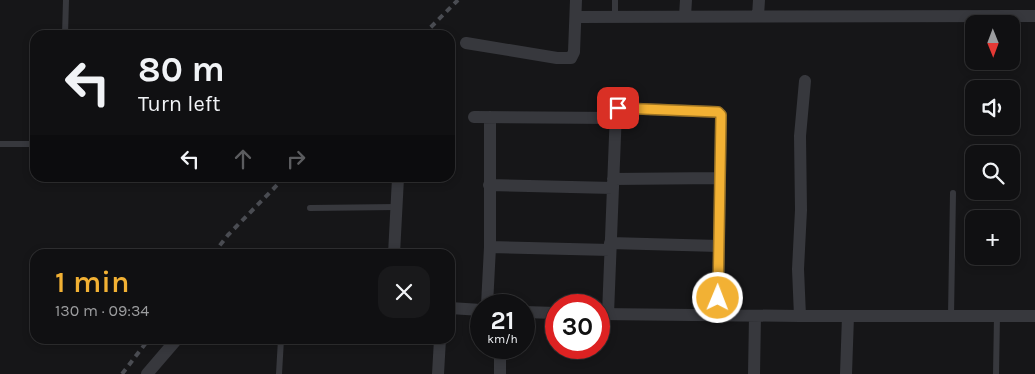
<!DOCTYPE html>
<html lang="en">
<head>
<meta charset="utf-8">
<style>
  :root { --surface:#101012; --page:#19191b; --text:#f1f3f6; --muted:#9c9d9f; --line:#303032; --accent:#f2b134 }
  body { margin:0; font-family:Karla,sans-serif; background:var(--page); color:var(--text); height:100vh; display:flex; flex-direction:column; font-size:19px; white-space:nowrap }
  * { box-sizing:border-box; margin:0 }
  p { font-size:16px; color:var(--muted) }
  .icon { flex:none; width:28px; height:28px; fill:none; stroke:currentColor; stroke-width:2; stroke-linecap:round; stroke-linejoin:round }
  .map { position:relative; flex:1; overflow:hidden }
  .panel { position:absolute; left:30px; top:249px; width:425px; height:95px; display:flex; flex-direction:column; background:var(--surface); border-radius:15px; box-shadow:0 2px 8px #0003,0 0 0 1px var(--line) }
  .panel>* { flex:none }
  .hud { position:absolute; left:30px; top:30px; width:425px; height:152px; border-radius:15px; box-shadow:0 2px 8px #0003,0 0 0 1px var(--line); background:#101012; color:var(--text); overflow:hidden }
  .needle { width:32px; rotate:179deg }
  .controls { position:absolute; left:965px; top:15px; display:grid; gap:10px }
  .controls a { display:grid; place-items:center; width:55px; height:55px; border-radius:10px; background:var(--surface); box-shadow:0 2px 8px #0003,0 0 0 1px var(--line); font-size:25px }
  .speed { position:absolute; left:470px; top:294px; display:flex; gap:10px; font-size:25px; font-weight:700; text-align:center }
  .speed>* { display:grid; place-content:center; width:65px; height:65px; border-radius:50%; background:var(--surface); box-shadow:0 2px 8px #0003,0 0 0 1px var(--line); line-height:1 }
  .speed small { font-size:12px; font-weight:400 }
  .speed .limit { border:8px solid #d22; background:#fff; color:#111 }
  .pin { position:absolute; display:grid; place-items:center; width:42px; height:42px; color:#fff; margin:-21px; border-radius:10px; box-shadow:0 2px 8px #0006 }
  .me { position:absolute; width:55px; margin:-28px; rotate:1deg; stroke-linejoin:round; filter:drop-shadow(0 0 4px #0008) }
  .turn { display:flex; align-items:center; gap:18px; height:105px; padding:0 25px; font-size:22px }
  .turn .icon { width:65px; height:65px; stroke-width:2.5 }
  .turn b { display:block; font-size:35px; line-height:42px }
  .lanes { display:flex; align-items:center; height:48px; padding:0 25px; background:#0003; justify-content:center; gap:25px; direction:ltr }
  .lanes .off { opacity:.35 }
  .round { display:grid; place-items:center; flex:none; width:52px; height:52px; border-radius:15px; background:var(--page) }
  .summary { display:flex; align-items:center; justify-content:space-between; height:85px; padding:0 25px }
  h1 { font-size:30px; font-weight:600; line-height:38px; color:var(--accent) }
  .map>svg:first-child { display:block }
</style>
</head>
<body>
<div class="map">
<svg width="1035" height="374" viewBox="0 0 1035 374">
  <rect width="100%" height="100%" fill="#161618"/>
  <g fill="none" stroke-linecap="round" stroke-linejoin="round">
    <path stroke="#37383d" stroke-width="6" d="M615,17v-17
      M65,35l1,-35
      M0,144h35
      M310,208l86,-1
      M951,316l2,-123
      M279,374l2,-35
      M996,374l1,-58"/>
    <path stroke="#37383d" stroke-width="12" d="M685,16l1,-16
      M758,16l1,-16
      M576,17l459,-1
      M466,43l91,15h14l3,-6 2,-52
      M474,117l141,1
      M613,179l107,-1
      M489,185l124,3
      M610,243l109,3
      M490,247l120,3
      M394,254l4,-76
      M487,305l3,-58v-130
      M450,308l31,2
      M524,312l32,1
      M599,314l201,2h235
      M608,314l8,-203 2,-3 100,4 3,3 -3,201
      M800,316l-2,-47 3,-59 -1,-74 5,-55
      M147,374l30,-35
      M438,374l2,-35
      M500,374v-26
      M754,374l1,-58
      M846,374l2,-58"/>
    <path stroke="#4a4c52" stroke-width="4" stroke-dasharray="6 5" stroke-linecap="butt" d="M423,35l35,-35
      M213,254l15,-19 56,-57
      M122,374l27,-35"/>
  </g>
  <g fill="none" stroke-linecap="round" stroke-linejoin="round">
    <g stroke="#9d7322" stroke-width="12">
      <path id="route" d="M618,108l100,4 3,3 -3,183"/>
    </g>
    <use href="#route" stroke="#f2b134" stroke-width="9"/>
  </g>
</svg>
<div class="controls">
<a><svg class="needle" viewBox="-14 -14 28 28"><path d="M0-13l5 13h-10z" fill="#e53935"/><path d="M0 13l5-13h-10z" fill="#9c9d9f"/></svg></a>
<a><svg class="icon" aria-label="sound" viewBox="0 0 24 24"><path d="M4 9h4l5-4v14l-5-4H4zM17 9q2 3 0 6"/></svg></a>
<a><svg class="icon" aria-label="search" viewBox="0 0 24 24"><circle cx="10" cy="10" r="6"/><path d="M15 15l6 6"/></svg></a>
<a>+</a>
</div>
<div class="speed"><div>21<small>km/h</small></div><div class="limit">30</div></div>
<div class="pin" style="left:618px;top:108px;background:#d93025"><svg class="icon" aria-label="arrive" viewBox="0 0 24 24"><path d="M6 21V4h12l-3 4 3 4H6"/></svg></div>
<svg class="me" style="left:718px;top:298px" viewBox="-20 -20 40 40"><circle r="17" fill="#f2b134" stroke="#fff" stroke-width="3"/><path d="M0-11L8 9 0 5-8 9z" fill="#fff"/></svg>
<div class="hud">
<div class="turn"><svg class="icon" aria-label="left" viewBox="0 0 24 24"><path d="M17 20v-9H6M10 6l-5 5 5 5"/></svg><div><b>80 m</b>Turn left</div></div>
<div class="lanes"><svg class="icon" aria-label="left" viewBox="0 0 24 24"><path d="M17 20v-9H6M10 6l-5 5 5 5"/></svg><svg class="icon off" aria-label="ahead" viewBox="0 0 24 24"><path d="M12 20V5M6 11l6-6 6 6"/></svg><svg class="icon off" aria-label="right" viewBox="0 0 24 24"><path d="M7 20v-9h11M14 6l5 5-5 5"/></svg></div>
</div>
<section class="panel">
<div class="summary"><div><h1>1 min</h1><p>130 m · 09:34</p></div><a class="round"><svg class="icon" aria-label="close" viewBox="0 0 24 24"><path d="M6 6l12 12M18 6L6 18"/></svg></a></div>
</section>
</div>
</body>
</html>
